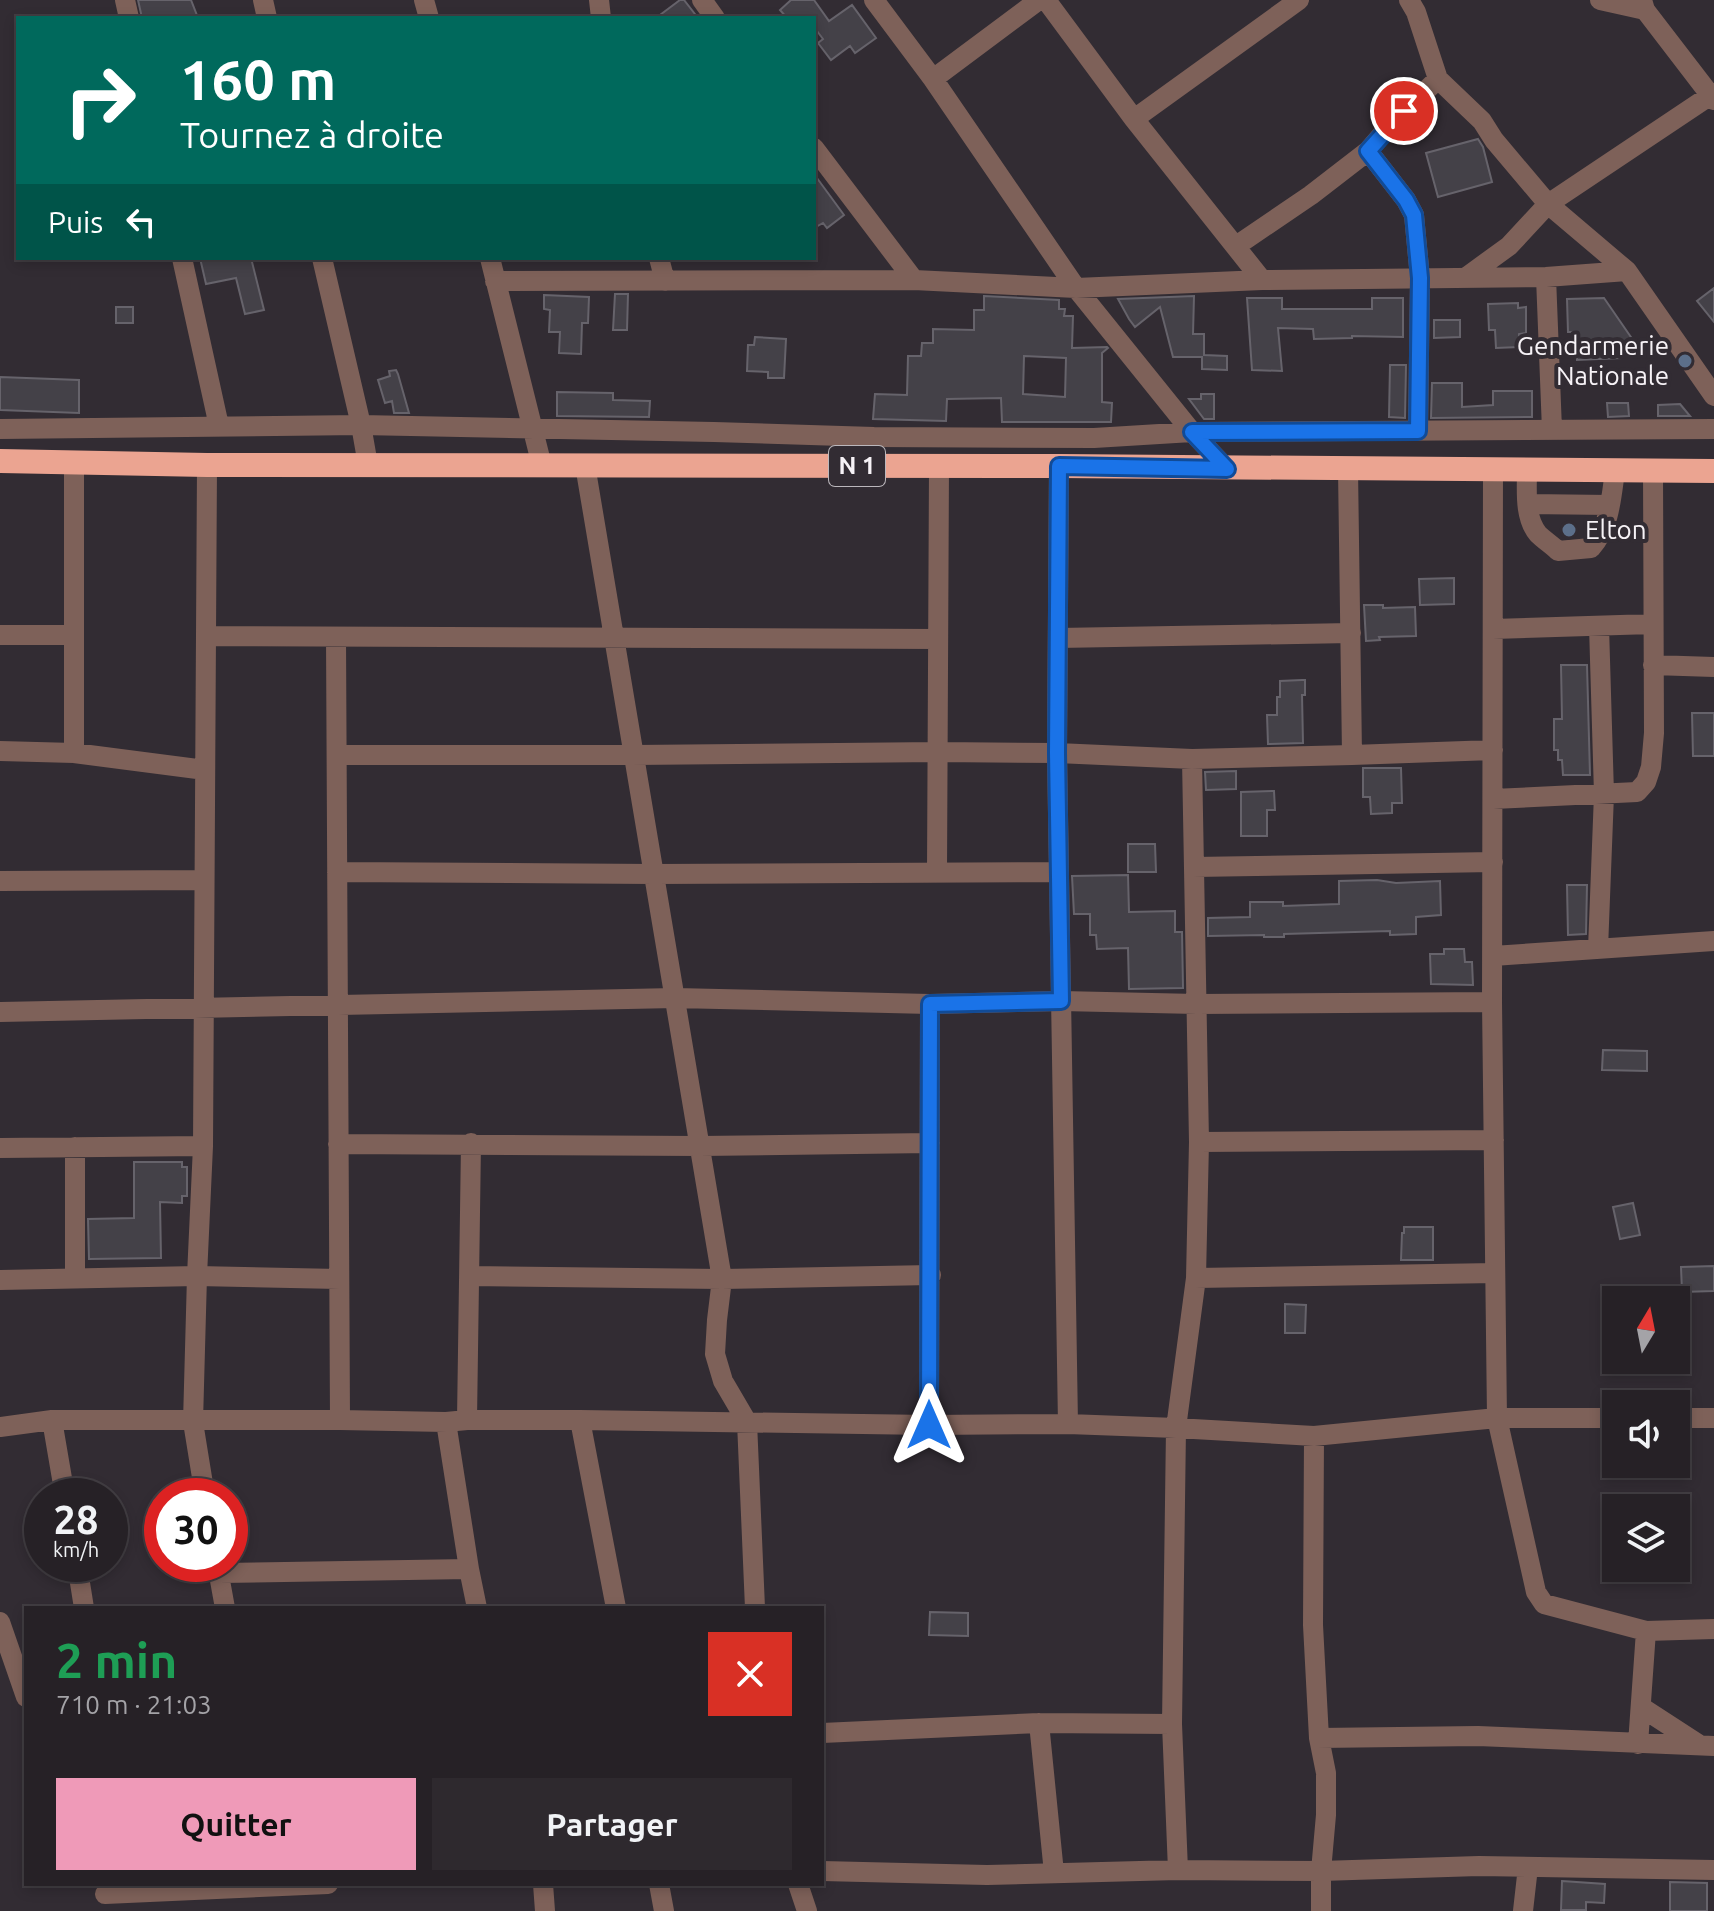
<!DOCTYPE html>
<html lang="fr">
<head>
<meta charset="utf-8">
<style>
  :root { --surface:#262126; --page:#2e292e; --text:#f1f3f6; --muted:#a4a3a7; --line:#423e43; --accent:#ef9ab8 }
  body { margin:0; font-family:Ubuntu,sans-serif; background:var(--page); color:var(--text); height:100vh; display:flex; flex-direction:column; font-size:30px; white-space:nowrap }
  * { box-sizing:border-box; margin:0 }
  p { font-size:26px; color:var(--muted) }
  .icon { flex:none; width:44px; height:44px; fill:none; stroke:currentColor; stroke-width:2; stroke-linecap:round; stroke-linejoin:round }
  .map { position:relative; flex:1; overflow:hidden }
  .details { position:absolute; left:24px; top:1606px; width:800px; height:280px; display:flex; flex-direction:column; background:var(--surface); border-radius:0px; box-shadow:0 4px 12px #0003,0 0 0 2px var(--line) }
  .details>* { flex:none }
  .banner { position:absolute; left:16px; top:16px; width:800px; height:244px; border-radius:0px; box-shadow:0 4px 12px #0003,0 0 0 2px var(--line); background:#00695c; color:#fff; overflow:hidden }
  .needle { width:52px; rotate:10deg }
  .buttons { position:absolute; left:1602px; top:1286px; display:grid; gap:16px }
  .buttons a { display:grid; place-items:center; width:88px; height:88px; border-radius:0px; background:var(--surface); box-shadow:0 4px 12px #0003,0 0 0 2px var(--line); font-size:40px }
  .speed { position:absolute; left:24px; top:1478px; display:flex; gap:16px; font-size:40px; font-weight:700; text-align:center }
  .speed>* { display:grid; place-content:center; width:104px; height:104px; border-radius:50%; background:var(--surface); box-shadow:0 4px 12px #0003,0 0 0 2px var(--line); line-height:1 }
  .speed small { font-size:20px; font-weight:400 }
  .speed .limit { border:12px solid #d22; background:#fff; color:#111 }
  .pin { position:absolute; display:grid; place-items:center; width:68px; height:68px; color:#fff; margin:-34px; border:4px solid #fff; border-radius:50%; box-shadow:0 2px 8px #0007 }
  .me { position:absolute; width:88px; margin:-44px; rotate:0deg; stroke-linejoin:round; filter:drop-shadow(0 0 6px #0008) }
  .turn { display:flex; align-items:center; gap:28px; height:168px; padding:0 32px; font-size:36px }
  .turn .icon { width:104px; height:104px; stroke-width:2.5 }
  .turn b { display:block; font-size:56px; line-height:68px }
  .then { display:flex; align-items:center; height:76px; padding:0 32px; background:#0003; gap:16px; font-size:30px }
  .round { display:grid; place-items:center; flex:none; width:84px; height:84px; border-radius:0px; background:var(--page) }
  .summary { display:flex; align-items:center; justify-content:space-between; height:136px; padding:0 32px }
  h1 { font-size:48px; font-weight:700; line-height:60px; color:#1e9e55 }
  .action { display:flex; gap:16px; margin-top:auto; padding:16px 32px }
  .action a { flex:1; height:92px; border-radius:0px; background:var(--accent); color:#111; font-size:32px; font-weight:700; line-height:92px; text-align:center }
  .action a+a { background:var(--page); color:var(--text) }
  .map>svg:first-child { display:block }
</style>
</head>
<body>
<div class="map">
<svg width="1714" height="1911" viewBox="0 0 1714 1911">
  <rect width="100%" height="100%" fill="#322c33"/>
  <path fill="#444148" stroke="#66636b" stroke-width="2" fill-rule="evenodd" d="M138,0h53l7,18h-56z
    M680,0h4l14,18h-42z
    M791,0h23l15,21 23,-16 24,33 -21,15 -5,-7 -19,14 -13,-17 5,-4 -9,-12v-9h-27l-7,-8z
    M1478,139l5,8 9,35 -54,15 -12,-44z
    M814,174l30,41 -17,13 -4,-5 -9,5z
    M200,258h51l13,52 -19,4 -9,-36 -30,6z
    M1714,288v34l-17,-21z
    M615,294h13l-1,36h-14z
    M544,295l45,2 -1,26h-6l-1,31 -22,-1 1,-21h-11l1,-22 -6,-1z
    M984,296l75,4v9h6l-1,7h9l-1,32 35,-1 1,1 -6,5v49l10,1 -1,19h-109l-1,-24 -54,1 -1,22 -73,-2 2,-25 32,1 1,-39h13l1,-13h11v-14l41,1v-20h10zM1024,356l42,2 -1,39 -42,-3z
    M1194,296l-1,38h11v21l23,1v14l-25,-1v-12h-29l-13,-50 -25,20 -6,-8 -11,-20z
    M1247,298h35v11h90v-11h31v39l-51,-1v2l-38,1 -1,-10 -35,-1 4,43 -30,-1z
    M1604,298l31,45h-15l1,15 -44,2 -1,-28h-8l-1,-33z
    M1518,303v5l8,-1v26l-7,1v13l-23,1 -1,-18h-6l-1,-26z
    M116,307h17v16h-17z
    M1434,320h26v17l-26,1z
    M755,337l31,2 -2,39h-16v-6l-21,-1 1,-26h6z
    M1390,365h16l-1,53 -16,-1z
    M396,370l2,4 11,39h-15l-2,-12 -7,2 -7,-23 12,-4 -1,-5z
    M0,377l79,3v33l-79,-3z
    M1432,383h30v24l31,-2v-14h39v26l-101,1z
    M557,392l56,1v7l37,1 -1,16 -92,-1z
    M1201,394h13v25h-10l-15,-20h12z
    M1607,403h21l1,13 -21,1z
    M1680,404l10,12h-32v-11z
    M1454,578v26l-34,1 -1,-26z
    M1364,605h19v3l32,-1 1,29 -37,1 1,3 -14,1z
    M1561,665h26l3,110h-27l-1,-15h-4v-10h-4v-31h8z
    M1302,680h3v15h-3l1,48 -35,1 -1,-29h10v-18h3v-16z
    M1692,713h22v43h-21z
    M1363,768h38l1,35h-10v10l-21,1 -1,-17h-7z
    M1236,771v18l-30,1 -1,-18z
    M1274,791l1,19h-8v26h-26v-44z
    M1128,844h27l1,28h-28z
    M1128,875l1,37 46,-1v21h7l1,56 -54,1 -1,-41 -31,1 -1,-14h-6v-21h-16l-2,-38z
    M1377,880l19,3 44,-2 1,34 -25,2v17l-26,1v-4l-106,3v3h-20v-2l-56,1v-18l42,-1v-15h33v4l56,-2v-23z
    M1567,885h20l-1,49 -18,1z
    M1444,949h20l1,13h7l1,23 -42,-1 -1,-30h14z
    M1603,1050l44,1v20l-45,-1z
    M134,1162h48v5h5v29h-5v7l-22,-1 1,56 -72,1 -1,-40 46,-1z
    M1633,1203l7,32 -20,4 -7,-32z
    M1404,1227h29v33h-32l1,-27h2z
    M1714,1266v25l-32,1 -1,-25z
    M1285,1304l21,1 -1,28h-20z
    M930,1612l38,1v23l-39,-1z
    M1562,1881l43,3 -1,19 -18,-1v8h-25z
    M1670,1882l37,1v28h-37z"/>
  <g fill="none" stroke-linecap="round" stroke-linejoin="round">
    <path stroke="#7e6159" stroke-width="20" d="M125,0l4,18
      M263,0l4,18
      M424,0l5,18
      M599,0l2,18
      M702,0l13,18
      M874,0l59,79 143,209 116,144 35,37
      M1046,0l88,119 128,161 284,-3 81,-6
      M1600,0l45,10
      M1642,0l3,10 69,90
      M933,79l106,-79
      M1438,79l44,42 12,19 54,64 79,67 87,125
      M1134,119l165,-119
      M814,148l100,132
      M1368,151l38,49 8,15 6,63 -2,153
      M1236,246l75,-51 57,-44 24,-28 46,-44 -22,-67 -7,-12
      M182,258l37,168
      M322,258l39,167 7,40
      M490,258l52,208
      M659,258l6,23
      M1546,277l6,153
      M1465,278l44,-32 39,-42 166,-111
      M495,281l419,-1 162,8 186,-8
      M0,429l361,-4 353,7 160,5 220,1 98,-6 522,-3
      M585,465l137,814 -5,41 -2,34 8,27 24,41 8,186
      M1059,466l-2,287 11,671
      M1348,469l4,286
      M1493,470l-1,532 5,416 39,174 8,12 102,27 68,-2
      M1527,470c0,20 -3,47 11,64 6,6 14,11 20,17l33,-3c19,-22 20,-49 24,-77
      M1528,504l82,1
      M1493,629l159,-5
      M0,635h74
      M206,636l732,3
      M336,637l4,783
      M1058,638l293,-5
      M1653,665l61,2
      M0,751l74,2 131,17
      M74,753v-290
      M337,755h297l304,-3 119,1 135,6 160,-4 141,-5
      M1493,799l144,-7 9,-10 5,-15 3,-34 -1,-262
      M1194,867l299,-5
      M337,872l317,2 405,-2
      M937,872l2,-406
      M0,881l204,-1
      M1598,949l6,-155 -5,-168
      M1493,956l221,-15
      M0,1012l675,-14 255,6 131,-3 136,3 295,-2
      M1199,1142l295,-2
      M338,1144l362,2 230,-3
      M0,1148l203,-2
      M469,1276l253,3 209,-4
      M75,1278v-131
      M1196,1278l299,-5
      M0,1280l197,-4 142,3
      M1676,1418h38
      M52,1420l13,76
      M467,1420l4,-277
      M580,1420l36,188
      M446,1422l23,147 8,39
      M929,1425l1,-421
      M0,1427l52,-7h288l106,2 21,-2h113l349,5 139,-1 108,4 138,8 183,-18h119
      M1314,1436l-1,189 6,113 7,35v42l-5,56v40
      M205,1496l-12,-74 4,-146 6,-130 4,-681
      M77,1564l7,44
      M217,1564l8,44
      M219,1573l250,-4
      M0,1622l26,75
      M1641,1707l57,37
      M1039,1723l15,150
      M822,1733l217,-10 133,1
      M1319,1738l159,-2 236,10
      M1638,1744l8,-113
      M1178,1870l-6,-146 4,-296 20,-150 3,-136 -7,-383
      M822,1871l165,4 191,-5 143,1 158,-5 235,4
      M543,1884l2,27
      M659,1884l5,27
      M798,1884l9,27
      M105,1894l223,-10
      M1523,1911l5,-44"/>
    <path stroke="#eba491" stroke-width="24" d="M0,461l207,4 852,1 655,5"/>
  </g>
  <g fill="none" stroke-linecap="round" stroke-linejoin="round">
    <g stroke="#114b97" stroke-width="20">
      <path id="route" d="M929,1425l1,-421 131,-3 -4,-248 2,-287 168,3 -35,-37 226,-1 2,-153 -6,-63 -8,-15 -38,-49 36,-40"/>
    </g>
    <use href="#route" stroke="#1a73e8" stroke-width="14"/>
  </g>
  <g fill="#5c6f8a" stroke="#322c33" stroke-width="3">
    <circle cx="1685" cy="361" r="8"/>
    <circle cx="1569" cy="530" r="8"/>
  </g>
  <g text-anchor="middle" stroke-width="8" stroke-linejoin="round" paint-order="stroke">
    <rect fill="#322c33" stroke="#bbb7bc" stroke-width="2" x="829" y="446" width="56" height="40" rx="6"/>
    <g font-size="24" font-weight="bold" fill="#f6f2f6">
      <text x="857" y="474">N 1</text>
    </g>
    <g font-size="26" fill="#f6f2f6" stroke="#322c33" text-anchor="end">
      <text x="1669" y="355">Gendarmerie<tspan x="1669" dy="30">Nationale</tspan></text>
      <text x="1585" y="539" text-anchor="start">Elton</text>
    </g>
  </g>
</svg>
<div class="buttons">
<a><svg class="needle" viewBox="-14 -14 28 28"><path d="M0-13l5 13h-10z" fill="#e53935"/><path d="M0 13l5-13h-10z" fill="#a4a3a7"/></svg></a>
<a><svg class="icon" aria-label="sound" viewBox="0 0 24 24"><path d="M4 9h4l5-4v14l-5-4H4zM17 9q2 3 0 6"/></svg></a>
<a><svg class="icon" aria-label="layers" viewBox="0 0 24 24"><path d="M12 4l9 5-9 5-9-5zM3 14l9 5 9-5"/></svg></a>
</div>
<div class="speed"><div>28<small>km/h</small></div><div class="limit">30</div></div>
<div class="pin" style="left:1404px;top:111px;background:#d93025"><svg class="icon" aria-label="arrive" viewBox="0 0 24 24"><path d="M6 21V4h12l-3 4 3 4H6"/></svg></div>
<svg class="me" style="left:929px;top:1425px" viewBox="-20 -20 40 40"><path d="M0-17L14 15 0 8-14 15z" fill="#1a73e8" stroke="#fff" stroke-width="4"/></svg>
<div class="banner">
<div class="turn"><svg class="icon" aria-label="right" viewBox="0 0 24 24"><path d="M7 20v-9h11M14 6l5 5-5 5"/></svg><div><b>160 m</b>Tournez à droite</div></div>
<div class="then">Puis<svg class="icon" aria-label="left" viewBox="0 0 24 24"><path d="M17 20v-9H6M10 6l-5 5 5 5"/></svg></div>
</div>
<section class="details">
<div class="summary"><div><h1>2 min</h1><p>710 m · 21:03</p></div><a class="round" style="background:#d93025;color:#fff"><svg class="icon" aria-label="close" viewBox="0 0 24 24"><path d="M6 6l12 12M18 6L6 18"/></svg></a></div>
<div class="action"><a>Quitter</a><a>Partager</a></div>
</section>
</div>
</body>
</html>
